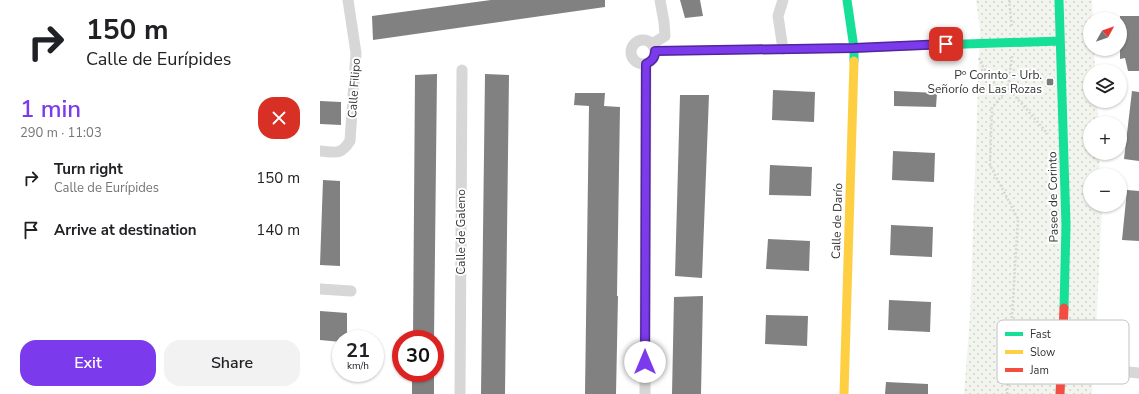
<!DOCTYPE html>
<html lang="en">
<head>
<meta charset="utf-8">
<style>
  :root { --surface:#fff; --page:#f2f2f2; --text:#202124; --muted:#757577; --accent:#7c3aed }
  body { margin:0; font-family:"Nunito Sans",sans-serif; background:var(--page); color:var(--text); height:100vh; display:flex; flex-direction:column; font-size:15px; white-space:nowrap }
  * { box-sizing:border-box; margin:0 }
  p { font-size:13px; color:var(--muted) }
  .icon { flex:none; width:22px; height:22px; fill:none; stroke:currentColor; stroke-width:2; stroke-linecap:round; stroke-linejoin:round }
  .map { position:relative; flex:1; overflow:hidden }
  .sheet { display:flex; flex-direction:column; background:var(--surface); width:320px }
  .sheet>* { flex:none }
  .hud { background:#fff; color:var(--text); overflow:hidden }
  .needle { width:26px; rotate:50deg }
  .controls { position:absolute; left:763px; top:12px; display:grid; gap:8px }
  .controls a { display:grid; place-items:center; width:44px; height:44px; border-radius:50%; background:var(--surface); box-shadow:0 1px 3px #0004; font-size:20px }
  .speed { position:absolute; left:12px; top:330px; display:flex; gap:8px; font-size:20px; font-weight:700; text-align:center }
  .speed>* { display:grid; place-content:center; width:52px; height:52px; border-radius:50%; background:var(--surface); box-shadow:0 1px 3px #0004; line-height:1 }
  .speed small { font-size:10px; font-weight:400 }
  .speed .limit { border:6px solid #d22; background:#fff; color:#111 }
  .pin { position:absolute; display:grid; place-items:center; width:34px; height:34px; color:#fff; margin:-17px; border-radius:8px; box-shadow:0 2px 6px #0006 }
  .me { position:absolute; width:44px; margin:-22px; rotate:0deg; stroke-linejoin:round; filter:drop-shadow(0 0 3px #0008) }
  .turn { display:flex; align-items:center; gap:14px; height:84px; padding:0 20px; font-size:18px }
  .turn .icon { width:52px; height:52px; stroke-width:2.5 }
  .turn b { display:block; font-size:28px; line-height:34px }
  .round { display:grid; place-items:center; flex:none; width:42px; height:42px; border-radius:16px; background:var(--page) }
  .head { display:flex; align-items:center; justify-content:space-between; height:68px; padding:0 20px }
  h1 { font-size:24px; font-weight:600; line-height:30px; color:var(--accent) }
  .button { display:flex; gap:8px; margin-top:auto; padding:8px 20px }
  .button a { flex:1; height:46px; border-radius:16px; background:var(--accent); color:#fff; font-size:16px; font-weight:600; line-height:46px; text-align:center }
  .button a+a { background:var(--page); color:var(--text) }
  ul { padding:0; list-style:none }
  li { display:flex; align-items:center; gap:12px; height:52px; padding:0 20px }
  li div { flex:1 }
  li b { display:block; font-size:15px }
  li em { font-style:normal }
  main { display:flex; flex:1; min-height:0 }
  .map>svg:first-child { display:block }
</style>
</head>
<body>
<main>
<section class="sheet">
<div class="hud">
<div class="turn"><svg class="icon" aria-label="right" viewBox="0 0 24 24"><path d="M7 20v-9h11M14 6l5 5-5 5"/></svg><div><b>150 m</b>Calle de Eurípides</div></div>
</div>
<div class="head"><div><h1>1 min</h1><p>290 m · 11:03</p></div><a class="round" style="background:#d93025;color:#fff"><svg class="icon" aria-label="close" viewBox="0 0 24 24"><path d="M6 6l12 12M18 6L6 18"/></svg></a></div>
<ul>
<li><svg class="icon" aria-label="right" viewBox="0 0 24 24"><path d="M7 20v-9h11M14 6l5 5-5 5"/></svg><div><b>Turn right</b><p>Calle de Eurípides</p></div><em>150 m</em></li>
<li><svg class="icon" aria-label="arrive" viewBox="0 0 24 24"><path d="M6 21V4h12l-3 4 3 4H6"/></svg><div><b>Arrive at destination</b></div><em>140 m</em></li>
</ul>
<div class="button"><a>Exit</a><a>Share</a></div>
</section>
<div class="map">
<svg width="819" height="394" viewBox="0 0 819 394">
  <defs>
    <pattern id="grass-dots" width="8" height="8" patternUnits="userSpaceOnUse"><rect width="8" height="8" fill="#f1f5ed"/><path d="M2 2h.1M6 6h.1" fill="none" stroke="#cfd2cc" stroke-width="1.8" stroke-linecap="round"/></pattern>
  </defs>
  <rect width="100%" height="100%" fill="#fff"/>
  <path fill="url(#grass-dots)" d="M656,0h116l1,19h-3v30h4l1,22h-5v30h7l1,22h-8v30h9l1,22h-10v30h12l-7,147 -3,42h-128l6,-77 10,-289z"/>
  <path fill="#818181" d="M171,0h114v7l-232,33 -1,-24z
    M360,0h20l3,16 -18,2z
    M800,16h19v55h-11l-3,-13 -5,1z
    M117,74l-3,265h-21l2,-264z
    M165,74l24,1 -4,319h-24z
    M453,90l42,2 -1,30 -42,-2z
    M574,91l43,2 -1,14 -42,-1z
    M812,91l7,1v69l-15,-2z
    M255,93h30l-1,13 16,1 -3,189h1l-2,98h-31l4,-288 -15,-1z
    M360,95h29l-7,183 -27,-2z
    M0,101l21,1v23l-21,-1z
    M573,151l42,2 -1,29 -42,-2z
    M450,165l42,2 -1,29 -42,-1z
    M3,180l17,1v85l-20,-1z
    M807,190l12,1v50l-17,-1z
    M571,225l42,2 -1,30 -42,-2z
    M448,239l42,2 -1,30 -43,-2z
    M383,296l-2,98h-29l2,-97z
    M569,300l42,2 -1,30 -42,-2z
    M0,311l27,2v26h-6v3l-21,-2z
    M446,315l42,1 -1,30 -42,-2z
    M92,373h22v21h-22z
    M566,382l42,2v10h-43z"/>
  <g fill="none" stroke-linecap="round" stroke-linejoin="round">
    <path stroke="#d6d6d6" stroke-width="2.5" stroke-dasharray="2 2" stroke-linecap="butt" d="M689,0l3,27
      M692,56l-4,32 40,46
      M659,58c5,12 11,21 20,30h9
      M687,394l11,-175 -28,-54 2,-57 16,-20"/>
    <path stroke="#d7d7d7" stroke-width="11" d="M311 52a12 12 0 1 1 24 0a12 12 0 1 1-24 0Z
      M332,44l13,-8 -1,-14 -4,-22
      M463,49l-5,-33 5,-16
      M0,151c16,1 20,5 30,-10l6,-88 -8,-53
      M0,289l31,2
      M742,365l77,8
      M140,394l2,-324
      M325,394l1,-330"/>
    <path stroke="#16e098" stroke-width="9" d="M527,0l7,48v13
      M739,0l7,225 -2,83
      M615,45l125,-4"/>
    <path stroke="#ffcf43" stroke-width="9" d="M335,51l199,-3 81,-3
      M524,394l10,-333"/>
    <path stroke="#f24e42" stroke-width="9" d="M740,394l4,-86"/>
  </g>
  <g fill="none" stroke-linecap="round" stroke-linejoin="round">
    <g stroke="#51269a" stroke-width="10">
      <path id="route" d="M325,362l1,-298c6,-3 9,-6 9,-13l199,-3 92,-4"/>
    </g>
    <use href="#route" stroke="#7c3aed" stroke-width="7"/>
  </g>
  <rect fill="#7a7a7a" stroke="#fff" stroke-width="1.5" x="726" y="78" width="8" height="8" rx="2"/>
  <g text-anchor="middle" stroke-width="4" stroke-linejoin="round" paint-order="stroke">
    <g font-size="12" fill="#333" stroke="#fff" text-anchor="end">
      <text x="722" y="79">Pº Corinto - Urb.<tspan x="722" dy="14">Señorío de Las Rozas</tspan></text>
    </g>
    <g font-size="12" fill="#333" stroke="#fff">
      <text transform="translate(34 88) rotate(-86)" y="4">Calle Filipo</text>
      <text transform="translate(733 197) rotate(-91)" y="4">Paseo de Corinto</text>
      <text transform="translate(517 221) rotate(-88)" y="4">Calle de Darío</text>
      <text transform="translate(141 232) rotate(-90)" y="4">Calle de Galeno</text>
    </g>
  </g>
  <rect x="677" y="320" width="132" height="64" rx="6" fill="#fff" stroke="#c2c2c2" stroke-width="1"/>
  <rect x="685" y="332" width="18" height="4" fill="#16e098"/>
  <rect x="685" y="350" width="18" height="4" fill="#ffcf43"/>
  <rect x="685" y="368" width="18" height="4" fill="#f24e42"/>
  <g font-size="11" fill="#333">
    <text x="710" y="338">Fast</text>
    <text x="710" y="356">Slow</text>
    <text x="710" y="374">Jam</text>
  </g>
</svg>
<div class="controls">
<a><svg class="needle" viewBox="-14 -14 28 28"><path d="M0-13l5 13h-10z" fill="#e53935"/><path d="M0 13l5-13h-10z" fill="#757577"/></svg></a>
<a><svg class="icon" aria-label="layers" viewBox="0 0 24 24"><path d="M12 4l9 5-9 5-9-5zM3 14l9 5 9-5"/></svg></a>
<a>+</a>
<a>−</a>
</div>
<div class="speed"><div>21<small>km/h</small></div><div class="limit">30</div></div>
<div class="pin" style="left:626px;top:44px;background:#d93025"><svg class="icon" aria-label="arrive" viewBox="0 0 24 24"><path d="M6 21V4h12l-3 4 3 4H6"/></svg></div>
<svg class="me" style="left:325px;top:362px" viewBox="-20 -20 40 40"><circle r="19" fill="#fff"/><path d="M0-13L10 11 0 6-10 11z" fill="#7c3aed"/></svg>
</div>
</main>
</body>
</html>
